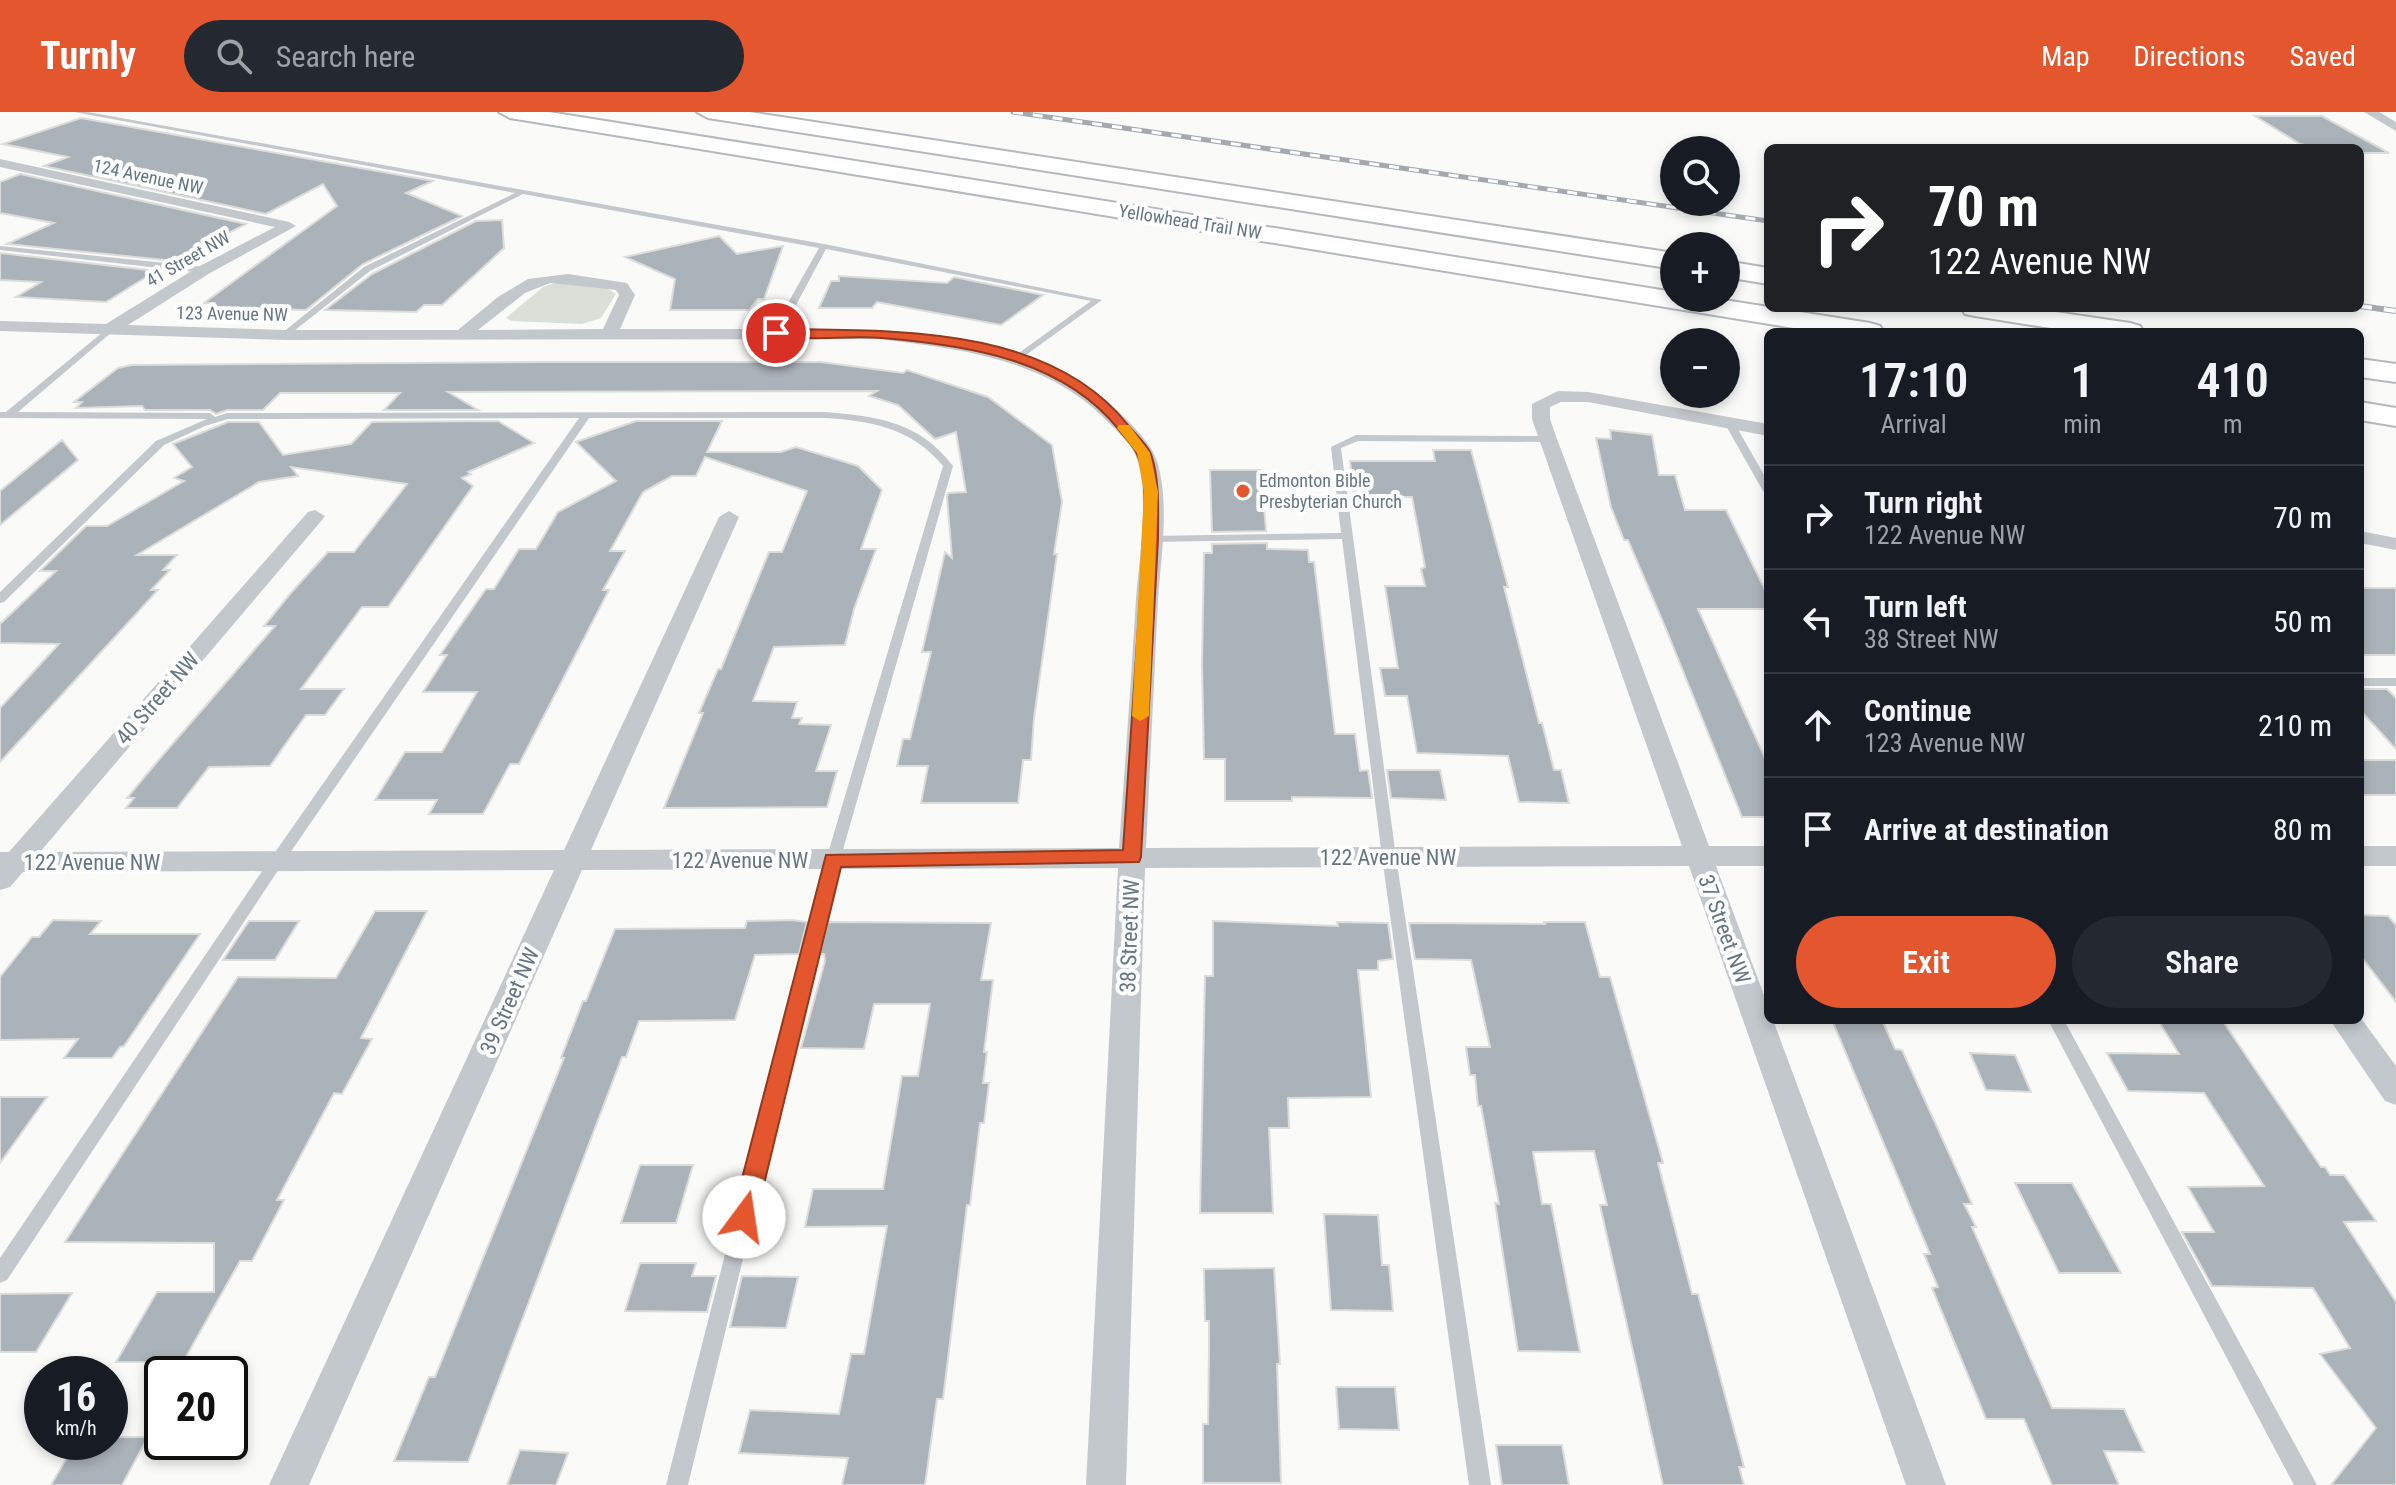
<!DOCTYPE html>
<html lang="en">
<head>
<meta charset="utf-8">
<style>
  :root { --surface:#171b24; --page:#242831; --text:#f1f3f6; --muted:#9ea1a6; --line:#363941; --accent:#e4572e }
  body { margin:0; font-family:"Roboto Condensed",sans-serif; background:var(--page); color:var(--text); height:100vh; display:flex; flex-direction:column; font-size:30px; white-space:nowrap }
  * { box-sizing:border-box; margin:0 }
  p { font-size:26px; color:var(--muted) }
  .icon { flex:none; width:44px; height:44px; fill:none; stroke:currentColor; stroke-width:2; stroke-linecap:round; stroke-linejoin:round }
  .map { position:relative; flex:1; overflow:hidden }
  .drawer { position:absolute; left:1764px; top:216px; width:600px; height:696px; display:flex; flex-direction:column; background:var(--surface); border-radius:12px; box-shadow:0 4px 12px #0003 }
  .drawer>* { flex:none }
  .top-card { position:absolute; left:1764px; top:32px; width:600px; height:168px; border-radius:12px; box-shadow:0 4px 12px #0003; background:#202124; color:#fff; overflow:hidden }
  .controls { position:absolute; left:1660px; top:24px; display:grid; gap:16px }
  .controls a { display:grid; place-items:center; width:80px; height:80px; border-radius:50%; background:var(--surface); box-shadow:0 4px 12px #0003; font-size:40px }
  .speed { position:absolute; left:24px; top:1244px; display:flex; gap:16px; font-size:40px; font-weight:700; text-align:center }
  .speed>* { display:grid; place-content:center; width:104px; height:104px; border-radius:50%; background:var(--surface); box-shadow:0 4px 12px #0003; line-height:1 }
  .speed small { font-size:20px; font-weight:400 }
  .speed .limit { border:4px solid #111; border-radius:12px; background:#fff; color:#111 }
  .pin { position:absolute; display:grid; place-items:center; width:68px; height:68px; color:#fff; margin:-34px; border:4px solid #fff; border-radius:50%; box-shadow:0 2px 8px #0007 }
  .me { position:absolute; width:88px; margin:-44px; rotate:14deg; stroke-linejoin:round; filter:drop-shadow(0 0 6px #0008) }
  .turn { display:flex; align-items:center; gap:28px; height:168px; padding:0 32px; font-size:36px }
  .turn .icon { width:104px; height:104px; stroke-width:2.5 }
  .turn b { display:block; font-size:56px; line-height:68px }
  .eta { display:flex; justify-content:space-evenly; align-items:center; height:136px; text-align:center }
  .eta b { font-size:48px; font-weight:600; line-height:56px }
  .button { display:flex; gap:16px; margin-top:auto; padding:16px 32px }
  .button a { flex:1; height:92px; border-radius:48px; background:var(--accent); color:#fff; font-size:32px; font-weight:600; line-height:92px; text-align:center }
  .button a+a { background:var(--page); color:var(--text) }
  ul { padding:0; list-style:none }
  li { display:flex; align-items:center; gap:24px; height:104px; padding:0 32px; border-top:2px solid var(--line) }
  li div { flex:1 }
  li b { display:block; font-size:30px }
  li em { font-style:normal }
  header { display:flex; align-items:center; gap:48px; box-sizing:border-box; height:112px; padding:0 40px; background:var(--accent); color:#fff }
  header strong { font-size:38px }
  nav { display:flex; gap:44px; margin-inline-start:auto; font-size:28px }
  .search { width:560px; height:72px; background:var(--page); display:flex; align-items:center; gap:20px; box-sizing:border-box; padding:0 28px; border-radius:44px; color:var(--muted); font-size:30px }
  .map>svg:first-child { display:block }
</style>
</head>
<body>
<header>
<strong>Turnly</strong>
<div class="search"><svg class="icon" aria-label="search" viewBox="0 0 24 24"><circle cx="10" cy="10" r="6"/><path d="M15 15l6 6"/></svg>Search here</div>
<nav><a>Map</a><a>Directions</a><a>Saved</a></nav>
</header>
<div class="map">
<svg width="2396" height="1373" viewBox="0 0 2396 1373">
  <rect width="100%" height="100%" fill="#fafaf8"/>
  <path fill="#dadfd7" d="M555,171l53,6 8,5 -15,24 -19,6 -70,-3 -6,-3 37,-31z"/>
  <path fill="#aab3b9" stroke="#dcdcda" stroke-width="2" d="M2255,4h67l67,37h-29v-5h-42l-18,-4z
    M81,6l352,63 -27,12 56,23 -99,48 -57,46 -97,-3 5,-4h-10l133,-97 -14,-22 -57,30 -222,-48 24,-9 -65,-13z
    M20,62l226,50 -71,37 -168,-17 47,-21 -54,-10v-31z
    M502,108l2,28 -62,57h-18l-8,7 -91,-2 47,-36 104,-53z
    M719,124l18,18 46,-8 -19,53h-6l-9,11h-79l5,-31 -50,-22z
    M0,141l156,18 -50,31 -90,-5 25,-15 -41,-2z
    M839,164l108,7 7,-6 89,18 -42,30 -124,-23 -5,6h-53l12,-27h8z
    M544,250h277l82,11 4,-3 81,27 64,48 10,57 -8,52h3l-23,164 -3,42h-8l-5,43h-97l7,-37h-31l6,-27h7l21,-87h-9l23,-100 7,6 -5,-61 1,-4 18,-1 -10,-60 -21,7 -37,-34 -29,-9 8,-5 -429,1 30,18h-94l16,-17h-120l-17,17h-36l-11,4 -6,-4h-65l-3,-4 -66,2 6,-6h-8l44,-34 14,-3z
    M498,309l36,22 -66,29 3,2 -9,4 11,8 -85,121h-26l-61,82h43l-19,26h-19l-36,51 -61,1 -32,41h-51l8,-10h-7l35,-42 113,-130h-11l26,-32 38,-42h26l53,-68 -116,-17 7,9 -39,6 -122,73h40l-14,15h7l-19,20h7l-158,172v-54l59,-64 -59,-1v-19l56,-53h-16l46,-45h21l77,-45 -10,-3 18,-11 -19,-23 55,-22h31l24,33 68,-11 21,-22z
    M636,309h86l-15,31h74l15,-5 62,19 24,24 -21,59h15l-22,60 -9,36 -71,2 -21,54 44,1 -5,16h10l-3,6 32,1 -15,46h21l-10,36 -163,1 39,-95h-4l19,-44h3l48,-117h13l25,-61 -102,-34 -9,19h-24l-29,16 -33,59h15l-22,39h6l-90,174h-9l-27,50h-54l8,-14h-62l30,-48h37l35,-60h-54l24,-37h-7l46,-66h8l25,-40h17l22,-37 58,-31 -40,-39z
    M1610,318l42,5 7,40h16l10,35h41l42,86v13h-70l70,156v52h-26l-78,-193 -36,-84h-4l-13,-33 -15,-69 15,1z
    M62,328l16,20 -78,65v-34z
    M1433,338h38l37,137h-4l35,136h3l12,47h7l8,33 -50,-1 -11,-46 -91,-3 -10,-57h-22l-5,-28h18l-13,-82h40l-4,-17 4,-2 -13,-70h-58l-4,-36h85z
    M1210,358h51l5,61 -54,1z
    M1267,431v6l41,1 1,12h5l21,172h20l5,37 8,-1 4,28 -80,-1v4h-67v-42h-21l-2,-96 2,-110h8v-9z
    M2360,476h36v67h-36z
    M2360,577h27l9,9v51l-36,-39z
    M2360,648h36v35h-36z
    M1387,658h53l6,30 -55,-2z
    M375,799h52l-66,127 11,1 -30,55 -8,-1 -57,107h7l-32,61h-12l-57,101h-67l41,-70h57v-49l-149,-1 173,-265 98,1z
    M2360,803l28,1 8,9v77l-36,-47z
    M53,808l48,1 -11,13h110l-76,112 -4,1 -8,11h-48l14,-19 -78,1v-63l32,-40h7z
    M792,808l15,2 -8,32 -44,1 -20,65 -96,1 -13,36h-4l-154,405 -74,-1 35,-84h6l129,-319h-3l22,-57h3l29,-72 130,-1 2,-7z
    M249,809h50l-24,39h-52z
    M1213,809l125,5 -1,-4 51,1 5,36 -15,2v9h-20l13,127 -83,1 1,30h-20l4,85h-73l5,-237h8z
    M828,810l163,1 -10,57h12l-9,72h3l-4,31h6l-5,40h-4l-10,82h-3l-24,194h-6l-12,86h-83l6,-27 -109,-5 11,-43 89,4 12,-60h13l23,-128 -82,1 8,-38h70l19,-113h16l12,-72h-56l-10,45 -63,-1 24,-87 -1,-7h-4z
    M1544,810h41l15,55h10l53,186h-5l34,131h6l46,173h-5l5,18h-81l-63,-280h7l-13,-54 -61,1 9,52h9l29,148 -62,-1 -23,-148 4,1 -18,-98h-3l-3,-31h-5l-4,-28h24l-19,-87 -56,-1 -6,-36 136,1z
    M1832,908h50l13,29 7,1 70,154h-8l12,23h-4l80,181 72,1 20,43 -40,-1 15,34h-67l-28,-66h-38l-54,-131 6,-1 -14,-33h6z
    M2158,908h64l99,147h4l5,8h14l32,46 -32,1 52,80v183h-65l45,-57 -56,-74 30,-6 -37,-60 -101,-2 -30,-54h32l-26,-45 76,-1 -60,-93 -76,-2 -21,-38 72,1z
    M1970,941l45,2 16,37 -45,-2z
    M0,985h47l-47,66z
    M640,1053h53l-17,58h-55z
    M2015,1071h57l49,90h-62z
    M1324,1102l54,1 4,50h7l4,46 -62,-1z
    M640,1151h56l-4,13h24l-9,36 -82,-1z
    M1274,1156l6,96h-3l4,119h-78v-59h5l1,-73v-30h-4l-1,-52z
    M742,1164l56,1 -12,51 -56,-1z
    M72,1181l-36,59h-36v-58z
    M1336,1275h59l4,43 -60,-1z
    M110,1325h38l-26,48h-71l25,-43h34z
    M1496,1333h66l7,40h-67z
    M520,1338l48,3 -12,32h-49z"/>
  <g fill="none" stroke-linecap="round" stroke-linejoin="round">
    <g stroke="#b4b9bd" stroke-width="4">
      <path id="motorway" d="M499,0h50l1125,180v6h37l159,25 10,3 4,6h-66l-1308,-214z
        M697,0h52l925,141v16l-966,-151z
        M1726,149l42,7v16l-42,-7z
        M1961,196h68l101,15 10,3 4,6h-69l-100,-16 -10,-2z
        M2360,247l36,5v18l-36,-5z
        M2360,290l36,6v18l-36,-6z"/>
    </g>
    <path fill="#c3c8cc" fill-rule="evenodd" d="M74,0h14l736,132 278,56 -83,60 -3,-1v-4l75,-54 -265,-52 -45,84 -5,3 -5,-3 48,-85 -296,-54 -153,77 -85,67 -5,-3 2,-2 82,-66 151,-74z
      M0,134l204,21 4,3 -4,3 -204,-23z
      M109,215l3,1v4l-94,80 192,1 5,4 12,-4 598,-1c52,4 95,10 128,54l-113,394 -152,625h-22l160,-625 117,-394c-31,-38 -71,-45 -118,-48h-236l-308,448 -274,414 -7,3v-25l271,-400 308,-440 -351,1 -23,7 -41,19 -160,157 -4,1v-11l156,-151 51,-22 -207,-1v-6h6z
      M1730,309l5,3 33,58v12l-5,-3 -38,-67z
      M1356,323l192,1 5,3 -5,3 -190,-1 -17,7 55,409 95,628h-22l-87,-628 -40,-318 -191,3 -6,-3 6,-3 190,-3 -10,-86z
      M2360,566h36v8h-36z
      M2048,908h16l253,465h-23z"/>
    <path fill="#c3c8cc" fill-rule="evenodd" d="M2364,0h15l17,10v9z
      M0,47l289,63 7,4 -86,47 -82,52 157,5h173l40,-33 30,-18 40,-5 59,9 8,12 -15,34c54,0 109,0 163,0 117,0 255,-1 342,89 12,12 26,26 32,43 13,43 4,95 1,139 -4,83 -8,165 -12,248l536,-2 -150,-427v-15l26,-13 30,1 180,32v12l-180,-34h-27l-11,5v12l7,20 152,407h59v20h-52l52,140v14h5l173,465h-40l-217,-619 -544,2 -19,617h-40l32,-617 -536,2 -273,615h-40l285,-615 -531,2 -13,15 -10,3v-38h9l299,-340 7,-2 10,6 -3,4 -282,332 524,-2 155,-333 10,-6 10,6 -148,333 528,-2c6,-83 12,-166 17,-249 3,-40 15,-108 -1,-145 -6,-12 -18,-23 -27,-32 -60,-63 -147,-73 -229,-83l-594,1 -285,-9v-10l106,3 92,-57 77,-40 -275,-60zM550,171l66,7 3,5 -16,34 -125,1 47,-37z
      M2360,419l36,7v12l-36,-7z
      M2360,734h36v20h-36z
      M2360,905l36,49v39l-11,-4 -55,-81h30z"/>
    <use href="#motorway" fill="#fff" fill-rule="evenodd"/>
    <g stroke="#a2aab0" stroke-width="5">
      <path id="rail-far1" d="M1013,0l755,109"/>
    </g>
    <g stroke="#a2aab0" stroke-width="6">
      <path id="rail" d="M2360,194l36,5"/>
    </g>
    <use href="#rail-far1" stroke="#fff" stroke-width="3" stroke-dasharray="10" stroke-linecap="butt"/>
    <use href="#rail" stroke="#fff" stroke-width="4" stroke-dasharray="12" stroke-linecap="butt"/>
  </g>
  <path fill="#e4572e" stroke="#94391e" stroke-width="2" d="M776,217c117,2 272,-5 352,96 7,9 19,19 23,29 9,26 7,57 7,85l-17,318 -2,5 -298,5 -85,350 -4,8 -8,3 -8,-3 -4,-8 94,-362 297,-5 21,-311c0,-27 4,-60 -7,-85 -3,-8 -13,-17 -18,-24 -56,-71 -153,-85 -237,-92 -36,-3 -75,4 -110,-3l-2,-2z"/>
  <path fill="#f59e0b" d="M1119,313h10l21,28 8,39 -9,224 -9,5 -8,-5 12,-224 -7,-39 -20,-25z"/>
  <circle fill="#e4572e" stroke="#fff" stroke-width="3" cx="1243" cy="379" r="8"/>
  <g text-anchor="middle" stroke-width="8" stroke-linejoin="round" paint-order="stroke">
    <g font-size="18" fill="#657683" stroke="#fff">
      <text transform="translate(148 65) rotate(12)" y="6">124 Avenue NW</text>
      <text transform="translate(1190 110) rotate(9)" y="6">Yellowhead Trail NW</text>
      <text transform="translate(188 147) rotate(-30)" y="6">41 Street NW</text>
      <text transform="translate(232 202) rotate(1)" y="6">123 Avenue NW</text>
    </g>
    <g font-size="18" fill="#657683" stroke="#fff" text-anchor="start">
      <text x="1259" y="375">Edmonton Bible<tspan x="1259" dy="21">Presbyterian Church</tspan></text>
    </g>
    <g font-size="22" fill="#657683" stroke="#fff">
      <text transform="translate(157 586) rotate(-49)" y="8">40 Street NW</text>
      <text x="1388" y="753">122 Avenue NW</text>
      <text x="740" y="756">122 Avenue NW</text>
      <text x="92" y="758">122 Avenue NW</text>
      <text transform="translate(1725 817) rotate(70)" y="8">37 Street NW</text>
      <text transform="translate(1129 824) rotate(-88)" y="8">38 Street NW</text>
      <text transform="translate(509 889) rotate(-66)" y="8">39 Street NW</text>
    </g>
  </g>
</svg>
<div class="controls">
<a><svg class="icon" aria-label="search" viewBox="0 0 24 24"><circle cx="10" cy="10" r="6"/><path d="M15 15l6 6"/></svg></a>
<a>+</a>
<a>−</a>
</div>
<div class="speed"><div>16<small>km/h</small></div><div class="limit">20</div></div>
<div class="pin" style="left:776px;top:221px;background:#d93025"><svg class="icon" aria-label="arrive" viewBox="0 0 24 24"><path d="M6 21V4h12l-3 4 3 4H6"/></svg></div>
<svg class="me" style="left:744px;top:1105px" viewBox="-20 -20 40 40"><circle r="19" fill="#fff"/><path d="M0-13L10 11 0 6-10 11z" fill="#e4572e"/></svg>
<div class="top-card">
<div class="turn"><svg class="icon" aria-label="right" viewBox="0 0 24 24"><path d="M7 20v-9h11M14 6l5 5-5 5"/></svg><div><b>70 m</b>122 Avenue NW</div></div>
</div>
<section class="drawer">
<div class="eta">
<div><b>17:10</b><p>Arrival</p></div>
<div><b>1</b><p>min</p></div>
<div><b>410</b><p>m</p></div>
</div>
<ul>
<li><svg class="icon" aria-label="right" viewBox="0 0 24 24"><path d="M7 20v-9h11M14 6l5 5-5 5"/></svg><div><b>Turn right</b><p>122 Avenue NW</p></div><em>70 m</em></li>
<li><svg class="icon" aria-label="left" viewBox="0 0 24 24"><path d="M17 20v-9H6M10 6l-5 5 5 5"/></svg><div><b>Turn left</b><p>38 Street NW</p></div><em>50 m</em></li>
<li><svg class="icon" aria-label="ahead" viewBox="0 0 24 24"><path d="M12 20V5M6 11l6-6 6 6"/></svg><div><b>Continue</b><p>123 Avenue NW</p></div><em>210 m</em></li>
<li><svg class="icon" aria-label="arrive" viewBox="0 0 24 24"><path d="M6 21V4h12l-3 4 3 4H6"/></svg><div><b>Arrive at destination</b></div><em>80 m</em></li>
</ul>
<div class="button"><a>Exit</a><a>Share</a></div>
</section>
</div>
</body>
</html>
